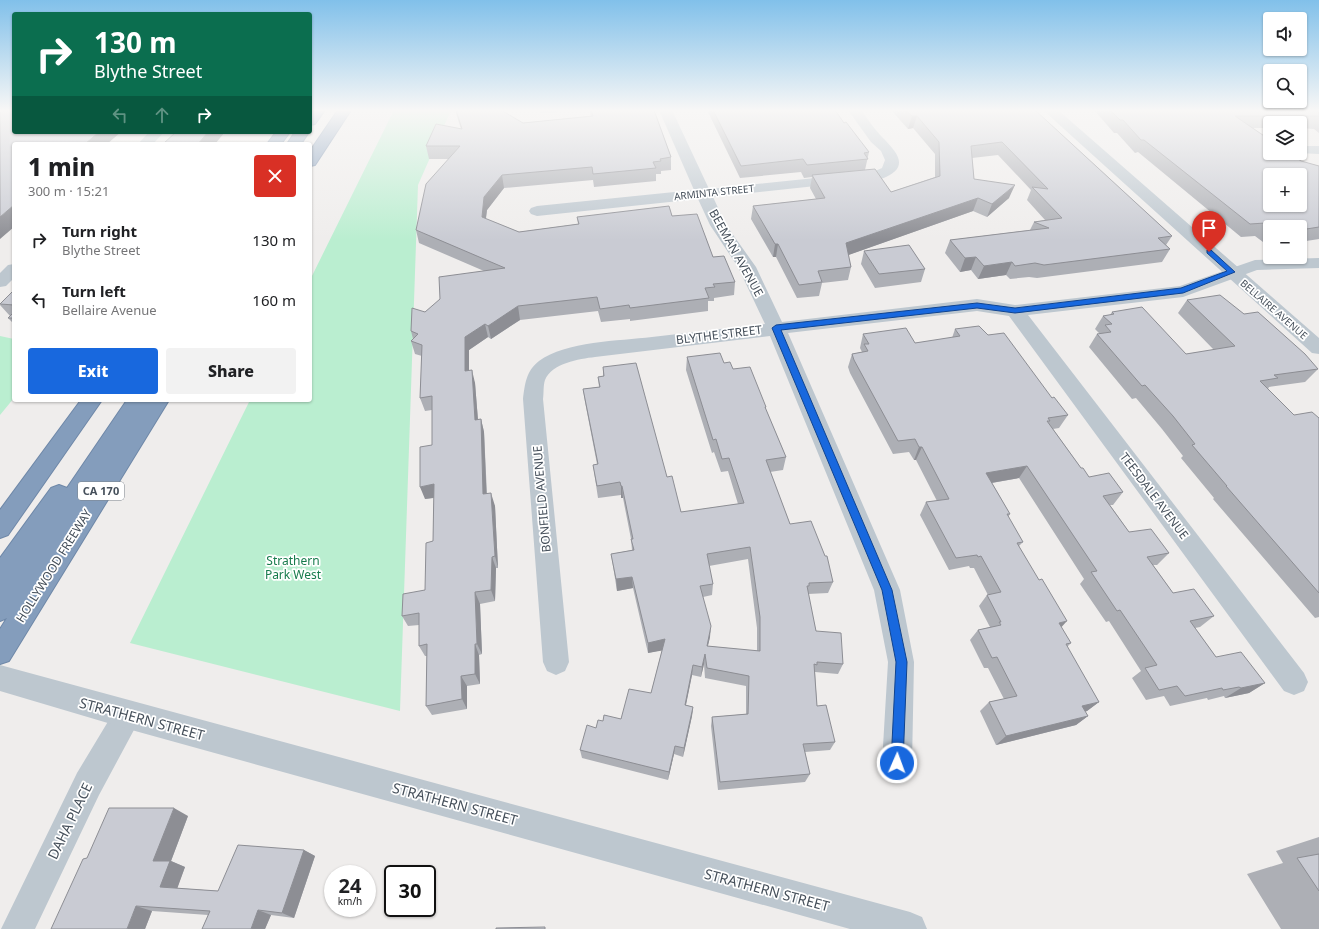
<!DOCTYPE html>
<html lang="en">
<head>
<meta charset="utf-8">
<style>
  :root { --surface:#fff; --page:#f2f2f2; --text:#202124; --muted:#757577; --accent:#1868de }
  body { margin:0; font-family:"Noto Sans",sans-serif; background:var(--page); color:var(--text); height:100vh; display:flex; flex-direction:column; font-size:15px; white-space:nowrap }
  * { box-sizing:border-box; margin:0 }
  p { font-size:13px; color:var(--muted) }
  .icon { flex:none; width:22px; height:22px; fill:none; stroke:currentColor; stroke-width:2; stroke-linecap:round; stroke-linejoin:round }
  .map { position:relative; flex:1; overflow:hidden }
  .sheet { position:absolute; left:12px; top:142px; width:300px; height:260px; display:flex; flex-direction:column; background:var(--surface); border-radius:4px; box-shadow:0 1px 3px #0004 }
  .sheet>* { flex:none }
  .hud { position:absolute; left:12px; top:12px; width:300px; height:122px; border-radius:4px; box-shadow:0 1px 3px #0004; background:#0b6e4f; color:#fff; overflow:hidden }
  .fabs { position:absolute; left:1263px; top:12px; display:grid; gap:8px }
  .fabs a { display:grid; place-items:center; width:44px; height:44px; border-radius:4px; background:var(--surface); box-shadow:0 1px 3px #0004; font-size:20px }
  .speed { position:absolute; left:324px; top:865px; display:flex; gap:8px; font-size:20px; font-weight:700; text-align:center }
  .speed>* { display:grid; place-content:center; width:52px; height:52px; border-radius:50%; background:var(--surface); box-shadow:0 1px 3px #0004; line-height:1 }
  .speed small { font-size:10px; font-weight:400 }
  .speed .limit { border:2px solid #111; border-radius:6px; background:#fff; color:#111 }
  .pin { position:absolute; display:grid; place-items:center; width:34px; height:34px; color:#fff; margin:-41px -17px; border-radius:50% 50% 50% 0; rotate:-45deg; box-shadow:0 0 4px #0007 }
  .pin .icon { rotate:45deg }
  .me { position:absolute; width:44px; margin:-22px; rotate:2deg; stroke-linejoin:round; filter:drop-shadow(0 0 3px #0008) }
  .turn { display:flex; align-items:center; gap:14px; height:84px; padding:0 16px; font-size:18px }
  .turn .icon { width:52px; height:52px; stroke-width:2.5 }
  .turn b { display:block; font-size:28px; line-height:34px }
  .lanes { display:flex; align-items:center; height:38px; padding:0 16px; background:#0003; justify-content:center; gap:20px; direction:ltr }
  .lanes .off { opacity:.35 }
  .round { display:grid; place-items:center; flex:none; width:42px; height:42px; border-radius:4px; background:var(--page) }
  .headline { display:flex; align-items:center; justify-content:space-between; height:68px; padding:0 16px }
  h1 { font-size:24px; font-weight:800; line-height:30px }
  .action { display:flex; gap:8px; margin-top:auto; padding:8px 16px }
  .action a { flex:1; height:46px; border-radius:4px; background:var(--accent); color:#fff; font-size:16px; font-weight:800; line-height:46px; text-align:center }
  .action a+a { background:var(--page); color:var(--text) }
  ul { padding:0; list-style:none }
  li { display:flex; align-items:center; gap:12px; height:60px; padding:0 16px }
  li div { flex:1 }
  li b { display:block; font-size:15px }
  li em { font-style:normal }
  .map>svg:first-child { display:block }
</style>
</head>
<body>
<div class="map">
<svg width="1319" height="929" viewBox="0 0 1319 929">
  <rect width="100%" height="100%" fill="#efedec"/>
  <path fill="#baeed0" d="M394,110h57l-33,75 -18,526 -270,-68 120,-243h60v-120z
    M0,336l14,3v59l-14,17z"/>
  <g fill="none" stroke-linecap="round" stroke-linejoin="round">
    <g stroke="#6f88a8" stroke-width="2">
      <path id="motorway" d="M311,110h14l-10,14 -5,1z
        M338,110h13l-36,55 -5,1v-15z
        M276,132h14l-9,12h-14z
        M295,132h14l-8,12h-14z
        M81,400h21l-94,135 -8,3v-28z
        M127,400h21l-1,3 1,-3h21l-160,261 -9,3v-35l7,-11 -7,3v-63l51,-70 8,-3 8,3z"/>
    </g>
    <path fill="#bdc7cf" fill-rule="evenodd" d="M539,110h20l-2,3h-16z
      M659,110h13l37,79 164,-17 9,-4 3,-8 -4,-9 -10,-9 -23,-32h13c6,8 13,19 21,27 16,16 29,31 -1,42l-168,18 13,28 30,42 26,55 195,-23 38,6 165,-19 75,-26 64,-2v10l-62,2 -74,27 -155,18 276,358 4,9 -4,9 -10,4 -10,-4 -275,-375 -32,-5 -189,22 112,257 14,72 -2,101 -5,10 -10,5 -10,-5 -5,-10 6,-101 -14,-72 -104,-254 -175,21c-16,2 -43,6 -50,23 -2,6 -1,13 -2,19l26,263 -4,9 -9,4 -9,-4 -4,-9 -20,-263c2,-15 3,-28 16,-38 27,-20 80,-20 113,-24 38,-4 75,-9 113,-13l-27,-57 -28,-42 -12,-26 -161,17 -6,-2 -2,-3 2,-3 6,-2 157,-16z
      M149,132h15l-11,12h-15z
      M1300,146h19v8l-21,-1h2z
      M14,264v14l-8,8 -6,1v-14l8,-8z
      M128,701l10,4 4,10 -43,80 -64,134h-34l76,-156 41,-68z"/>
    <path fill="#bdc7cf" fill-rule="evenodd" d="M1043,110h15l261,228v16l-7,-1z
      M0,665l910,247 12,5 5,12h-77l-722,-200 -128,-38z"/>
    <use href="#motorway" fill="#849dbc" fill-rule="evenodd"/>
  </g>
  <path fill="#adafb5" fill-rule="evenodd" d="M455,110h46l22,13 68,-7 -2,-6h65l17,47v13l-10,1v3h-5v7l-62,6 -1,-7 -89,8 -17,22 -1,9 33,13 59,-8 -1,-7 95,-1 41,41 22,25 -1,13 -20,3v3h-6v10l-78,10v-2l-29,3 -3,-11 -78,9 -29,19 -3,-2 -19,13v21l6,12 3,37 3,-1 3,13 3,62 8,12 3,62h-2l-1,33 -15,3 2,50 -3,1 1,29 -13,2v23l-35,6 -6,-9 1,-50h-2l-6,-10v-21l-11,1 -6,-10 23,-26 8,-49 1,-43 -9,1 7,-54v-35l-7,1 -5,-13 2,-42 -7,-2 -4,-13 2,-2 -2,-8 14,-19 59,-41 -65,-28 -3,-13 33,-71h-20l-3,-13 35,-17z
    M707,110h128l9,13 25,29 -4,18 26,22 44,-15v-23l-22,-26 -5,1 -17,-19h144l137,126 -6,9 4,4 -8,13 -125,16 -8,-1 -19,2 -4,-4 -28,4 -7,-9 -11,2 -15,-19 5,-13 80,-10 4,-8 11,-2 -18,-20 4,-10 -33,-35 -26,3 2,21 35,19 -22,19 -14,-6 -125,44 3,12 -3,13 -26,3 -3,13 -22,2 -21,-41h-3l-22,-38 2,-13 63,-7 -6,-11 2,-11 -8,1 -3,-6 -61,6z
    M1087,110h232v23l-5,-4 -14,-1v-5h-30v5h-17l48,33 18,5v73l-19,3v-15h-30v18h-3l-12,-9 -14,1 -103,-85 -3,1 -18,-20h-3l-19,-22h-7z
    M864,251l61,18 -4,13 -46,6 -14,-24z
    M14,290v34l-6,-6 2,-2 -10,-11z
    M1187,300l57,14 74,55 -13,13 -36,5 -1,2 26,26 25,3v199l-4,1 -102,-119 1,-1 -33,-40 2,-2 -21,-27 -26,-31 -4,1 -43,-52 8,-13h3l-5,-5 8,-13 7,-1 2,-3 74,42 28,-4 -36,-37z
    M955,329l97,69 16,17 -9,13 -6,1 28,39 8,9 34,15 -10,13h-3l19,27 40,21 -12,12h-4l20,28 41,23 -14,11 -5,1 21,29 49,26 -16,10 -24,5 -1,-2 -16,4 -1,-2 -37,8 -6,-10 -18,4 -14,-22 9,-7 -32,-50 -3,1 -26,-38 4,-5 -65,-101 -27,5 18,31 -2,3 15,25 -4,4 42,82 10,15 -4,4 32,55 -12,9 -2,1 3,4 -12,9 -80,20 -16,-34 9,-9 15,-3 -16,-31h-4l-14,-28 8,-10 12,-3 -11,-21 8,-11h1l-14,-27h-4l-1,-2 -20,4 -29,-55 6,-13 11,-1 -21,-41h-2l-5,-8 -16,2 -43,-81 -2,-6 4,-13 10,-2 -2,-4 3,-14 52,9 37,-5z
    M687,357l37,6 9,6 33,38v3l20,47 -3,13 -13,2 20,52 43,58 -5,11 -20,1 8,37 27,33 -5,10 -23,-2 2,34 18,36 -5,8 -25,2 5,22 -5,8 -87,8 -7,-64 1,-9 34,-3v-28l-41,-8 -1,-14 -3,13 -9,-2 -6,30 7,2 -1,9 -9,41 -9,-3 -6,26 -86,-22 -2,-8 16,-22 7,-7 18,-2 30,-26 11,-43 -14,3 -15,-65 -16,3 -4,-25 -2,-12 21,-4 -1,-11 -8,-41h-2v-3l-23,3 -5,-33 4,-1 -12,-62 -2,-13 16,-2 -1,-10 5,-1v-9l64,110 14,35 57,-8 -10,-33 -7,1 -7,-20 -2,1 -26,-83zM748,559l9,69v23l-49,-5 2,-9 -7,-40 9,-2 1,-11 -4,-18z
    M188,816l-17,45 14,6 -8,21 41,3 86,-41 11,6 -21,62 -23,-3 -6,14h-63l6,-14 -56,-4 -7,18 -58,-71z
    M1319,837v92h-38l-34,-55 36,-11 -7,-12z"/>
  <path fill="#8d8e94" d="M912,116h5l-4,12 -5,1z
    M99,132h22l-14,12h-22z
    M208,132h17l-10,12h-17z
    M502,175l2,13 -17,22 -3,20 -2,-13 2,-20z
    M1015,185l-6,13 -22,19 5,-13z
    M978,198l-5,13 -130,46 3,-14z
    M14,205v22l-14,12v-22z
    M775,244h3l-2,13h-3z
    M976,257l-5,13 -11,2 5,-14z
    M1012,262l-6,13 -28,4 6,-13z
    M518,306l2,14 -29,19 -3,-13z
    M485,324l3,13 -19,13v34l-4,-13v-34z
    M472,370l3,13 4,50 -4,-13z
    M481,419l3,13 3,75 -4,-13z
    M919,447h3l-6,13h-2z
    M1027,466l-8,12 -40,7 7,-12z
    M434,484l5,13 -14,2 -5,-12z
    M621,486h1l1,12h-2z
    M491,493l4,13 3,62 -3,-12z
    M492,557l4,11 -1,33 -4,-11z
    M632,577l1,11 -16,3 -1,-12z
    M475,592l5,12 2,50 -5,-10z
    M1067,621l-10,11 2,-9z
    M711,626l-1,11 -5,20 2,-11z
    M665,639v11l-17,3v-10z
    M475,644l4,11 1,29 -5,-10z
    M705,654l-1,10 -3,13 1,-10z
    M693,665l-1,10 -8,39 1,-9z
    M461,676l6,10v23l-5,-10z
    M1265,683l-16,10 -24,5 16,-10z
    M1099,702l-12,9 -17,4 12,-9z
    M693,707l-1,9 -9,41 1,-9z
    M1088,716l-12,9 -80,20 10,-9z
    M675,746l-1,8 -6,26 1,-8z
    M174,808l14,8 -17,45 14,6 -9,25 -16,-5 -7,-26z
    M304,850l11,6 -21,62 -12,-5z
    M136,906l16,5 -7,18h-18z
    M258,910l13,5 -6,14h-14z"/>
  <path fill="#c9cbd3" stroke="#8d8e94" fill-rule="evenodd" d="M0,110h14v22h85l-14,12h-71v61l-14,12z
    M456,110h45l22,13 70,-7 -2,-6h63l17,47 -11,2 1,2 -8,1 3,6 -63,6 -1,-7 -90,8 -18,22 -2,20 37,15 60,-8 -2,-7 92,-11 3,10 25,-2 16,43 11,-1 11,26 -22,2 2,3 -10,1 4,10 -79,10 -1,-3 -29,4 -3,-12 -79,9 -30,20 -3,-2 -20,13v34l7,-1 3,50 6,-1 2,75 8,-1 4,63 -3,1 -1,33 -16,2 2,52h-2v30l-14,2 1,23 -36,7 1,-62 -8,2v-33l-17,3 1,-22 22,-4 1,-47 7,-2 1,-57 -14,3v-40l12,-2v-49l-12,2 2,-53 -11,-4 7,-7 -7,-3 1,-23 13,4 15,-13 -1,-22 66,-9 -89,-38 10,-46 34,-38h-34l10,-22 26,5z
    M713,110h122l9,13 2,-1 23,30 -5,1 4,6 -61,6 -4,-6 -62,7z
    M905,110h130l137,126 -14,2 12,11 -126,16 -9,-2 -20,3 -3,-4 -28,4 -8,-9 -11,1 -15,-18 99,-12 -15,-6 28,-4 -30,-31 16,2 -46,-47 -31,4 3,33 41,6 -23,19 -14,-6 -132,45 5,24 -33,4 4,11 -23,3 -21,-41h-3l-22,-38 72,-8 -13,-23 63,-6 16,23 49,-16 -1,-34 -22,-26h-5z
    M1110,110h209v6h-84l35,24v13h19l12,8 18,5v61l-19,3v-3h-30l-5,-4 -15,1 -106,-84h-3l-18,-20h-3zM1270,175h30v30h-30z
    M176,132h32l-10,12h-35z
    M909,245l16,24 -46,5 -15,-23z
    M14,290v15l-14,-1z
    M1220,295l24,19 14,-2 47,42 13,15 -44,6 4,3 -18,3 34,34 18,-3 7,6v175l-93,-107h1l-35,-41 3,-1 -22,-28 -28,-31 -3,1 -45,-52 14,-2 -6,-7 7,-1 -9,-8 11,-2 -2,-2 30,-5 44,47 49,-8 -48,-46z
    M14,312v6h-6z
    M979,326l9,9 16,-2 48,65 2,-1 14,18 -20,3 2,3h-3l34,47h2l6,9 20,-4 14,19 -20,4 26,36 22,-3 18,24 -22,4 26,36 21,-4 20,27 -24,5 26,36 25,-5 24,31 -24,5 -2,-1 -16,3 -1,-2 -37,8 -8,-10 -18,4 -14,-22 12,-3 -37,-55 -3,1 -26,-39 6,-1 -70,-105 -41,7 24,41h-3l16,28 -6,1 22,37 3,-1 25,42 -8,2 12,20 -5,1 33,58 -17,4 6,10 -82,20 -17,-34 28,-6 -20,-39 -5,1 -14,-28 23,-5 -2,-3h2l-14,-27 14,-3 -20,-36 -3,1 -1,-2 -21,3 -30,-56 23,-3 -27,-52h-3l-4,-8 -17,2 -44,-81 -2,-6 16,-3 -4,-7h5l-6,-10 43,-6 9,15 45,-7 -5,-7z
    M720,353l4,10 6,-1 3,7 17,-2 16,40h-1l21,50 -20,3 24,64 21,-3 14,35h2l6,26 -24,1v3h-2l9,45 25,2 2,31 -26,-2v3l-3,-1 3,42 9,-1 9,37 -32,2 7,30 -90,8 -8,-65 36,-3 1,-38 -42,-8 -2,-14 -3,13 -9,-2 -8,40 8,2 -9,41 -9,-2 -6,26 -89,-22 7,-25 9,3 2,-8 5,1 1,-6 17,4 8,-30 22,4 14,-54 -17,4 -16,-66 -16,2 -5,-25 23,-4 -3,-11h2l-11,-53h-1l-1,-4 -23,4 -4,-21 5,-1 -15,-75 17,-2 -2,-10 6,-1 -1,-9 33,-4 31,114 5,-1 9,36 63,-9 -15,-45 -7,1 -6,-20 -3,1 -26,-83zM750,547l10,70v34l-53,-5 4,-20 -11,-40 13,-2 -6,-30z
    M109,808h65l-21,53h17l-10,26 58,4 20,-46 66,5 -22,63 -24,-3 -7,19h-49l8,-18 -74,-5 -9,23h-76l32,-70 4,-1z
    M1319,854v37l-22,-33z
    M545,927v2h-49v-1z"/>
  <linearGradient id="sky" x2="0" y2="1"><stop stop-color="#81c0ea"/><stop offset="0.46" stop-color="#f8f7f6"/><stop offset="1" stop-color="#f8f7f6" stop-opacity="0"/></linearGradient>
  <rect width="1319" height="240" fill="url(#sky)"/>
  <path fill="#1868de" stroke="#104490" d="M1207,250h4l24,22 -52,21 -168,20 -38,-5 -196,22 111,260 15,72 -4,101 -2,4 -4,2 -4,-2 -2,-4 5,-101 -14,-72 -110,-262 4,-3 201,-22 38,5 166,-20 46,-17 -20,-18z"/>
  <g text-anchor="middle" stroke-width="3.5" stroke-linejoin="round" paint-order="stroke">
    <g font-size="10" fill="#454f5a" stroke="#fff">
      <text transform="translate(714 192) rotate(-6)" y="4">ARMINTA STREET</text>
      <text transform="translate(1274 309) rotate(41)" y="4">BELLAIRE AVENUE</text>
    </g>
    <rect fill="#fff" stroke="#7d848c" stroke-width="1" x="78" y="482" width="46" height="18" rx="3"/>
    <g font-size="11" font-weight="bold" fill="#454f5a">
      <text x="101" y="495">CA 170</text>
    </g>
    <g font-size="12" fill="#454f5a" stroke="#fff">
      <text transform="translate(736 253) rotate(61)" y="4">BEEMAN AVENUE</text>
      <text transform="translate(719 335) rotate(-7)" y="4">BLYTHE STREET</text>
      <text transform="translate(1154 496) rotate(53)" y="4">TEESDALE AVENUE</text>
      <text transform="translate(542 499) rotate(-95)" y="4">BONFIELD AVENUE</text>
      <text transform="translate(54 566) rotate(-58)" y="4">HOLLYWOOD FREEWAY</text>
    </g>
    <g font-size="12" fill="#167b4c" stroke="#fff">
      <text x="293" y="565">Strathern<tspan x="293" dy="14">Park West</tspan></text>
    </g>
    <g font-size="14" fill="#454f5a" stroke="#fff">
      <text transform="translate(142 719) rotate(15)" y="5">STRATHERN STREET</text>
      <text transform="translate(455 804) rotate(15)" y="5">STRATHERN STREET</text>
      <text transform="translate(70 821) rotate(-64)" y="5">DAHA PLACE</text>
      <text transform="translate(767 890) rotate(15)" y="5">STRATHERN STREET</text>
    </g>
  </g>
</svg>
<div class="fabs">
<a><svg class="icon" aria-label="sound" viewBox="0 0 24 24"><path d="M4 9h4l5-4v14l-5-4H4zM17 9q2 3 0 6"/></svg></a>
<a><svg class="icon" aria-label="search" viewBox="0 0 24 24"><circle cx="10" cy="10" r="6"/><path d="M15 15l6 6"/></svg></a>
<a><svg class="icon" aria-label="layers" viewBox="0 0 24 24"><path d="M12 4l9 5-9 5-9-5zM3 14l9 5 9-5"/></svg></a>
<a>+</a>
<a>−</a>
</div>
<div class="speed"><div>24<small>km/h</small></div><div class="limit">30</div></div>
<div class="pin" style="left:1209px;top:252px;background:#d93025"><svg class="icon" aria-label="arrive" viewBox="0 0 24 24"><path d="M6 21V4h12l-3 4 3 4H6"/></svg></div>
<svg class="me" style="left:897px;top:763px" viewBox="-20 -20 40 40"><circle r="17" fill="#1868de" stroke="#fff" stroke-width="3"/><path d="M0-11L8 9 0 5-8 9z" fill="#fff"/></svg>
<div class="hud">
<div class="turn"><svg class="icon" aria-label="right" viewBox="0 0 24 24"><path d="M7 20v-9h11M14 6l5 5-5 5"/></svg><div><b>130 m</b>Blythe Street</div></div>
<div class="lanes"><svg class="icon off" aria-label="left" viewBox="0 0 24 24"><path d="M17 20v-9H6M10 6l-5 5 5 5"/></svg><svg class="icon off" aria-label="ahead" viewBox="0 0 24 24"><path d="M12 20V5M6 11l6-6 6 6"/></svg><svg class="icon" aria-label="right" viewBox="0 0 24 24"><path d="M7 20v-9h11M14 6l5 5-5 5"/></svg></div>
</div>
<section class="sheet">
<div class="headline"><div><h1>1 min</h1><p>300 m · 15:21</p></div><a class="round" style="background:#d93025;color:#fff"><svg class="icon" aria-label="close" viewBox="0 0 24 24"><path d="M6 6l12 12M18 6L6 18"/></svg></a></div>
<ul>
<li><svg class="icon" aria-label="right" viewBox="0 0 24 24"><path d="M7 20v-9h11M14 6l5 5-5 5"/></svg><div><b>Turn right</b><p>Blythe Street</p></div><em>130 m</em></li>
<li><svg class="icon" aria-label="left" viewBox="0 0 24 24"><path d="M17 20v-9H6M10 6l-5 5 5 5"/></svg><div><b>Turn left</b><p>Bellaire Avenue</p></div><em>160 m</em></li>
</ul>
<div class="action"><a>Exit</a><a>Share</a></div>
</section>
</div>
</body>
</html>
